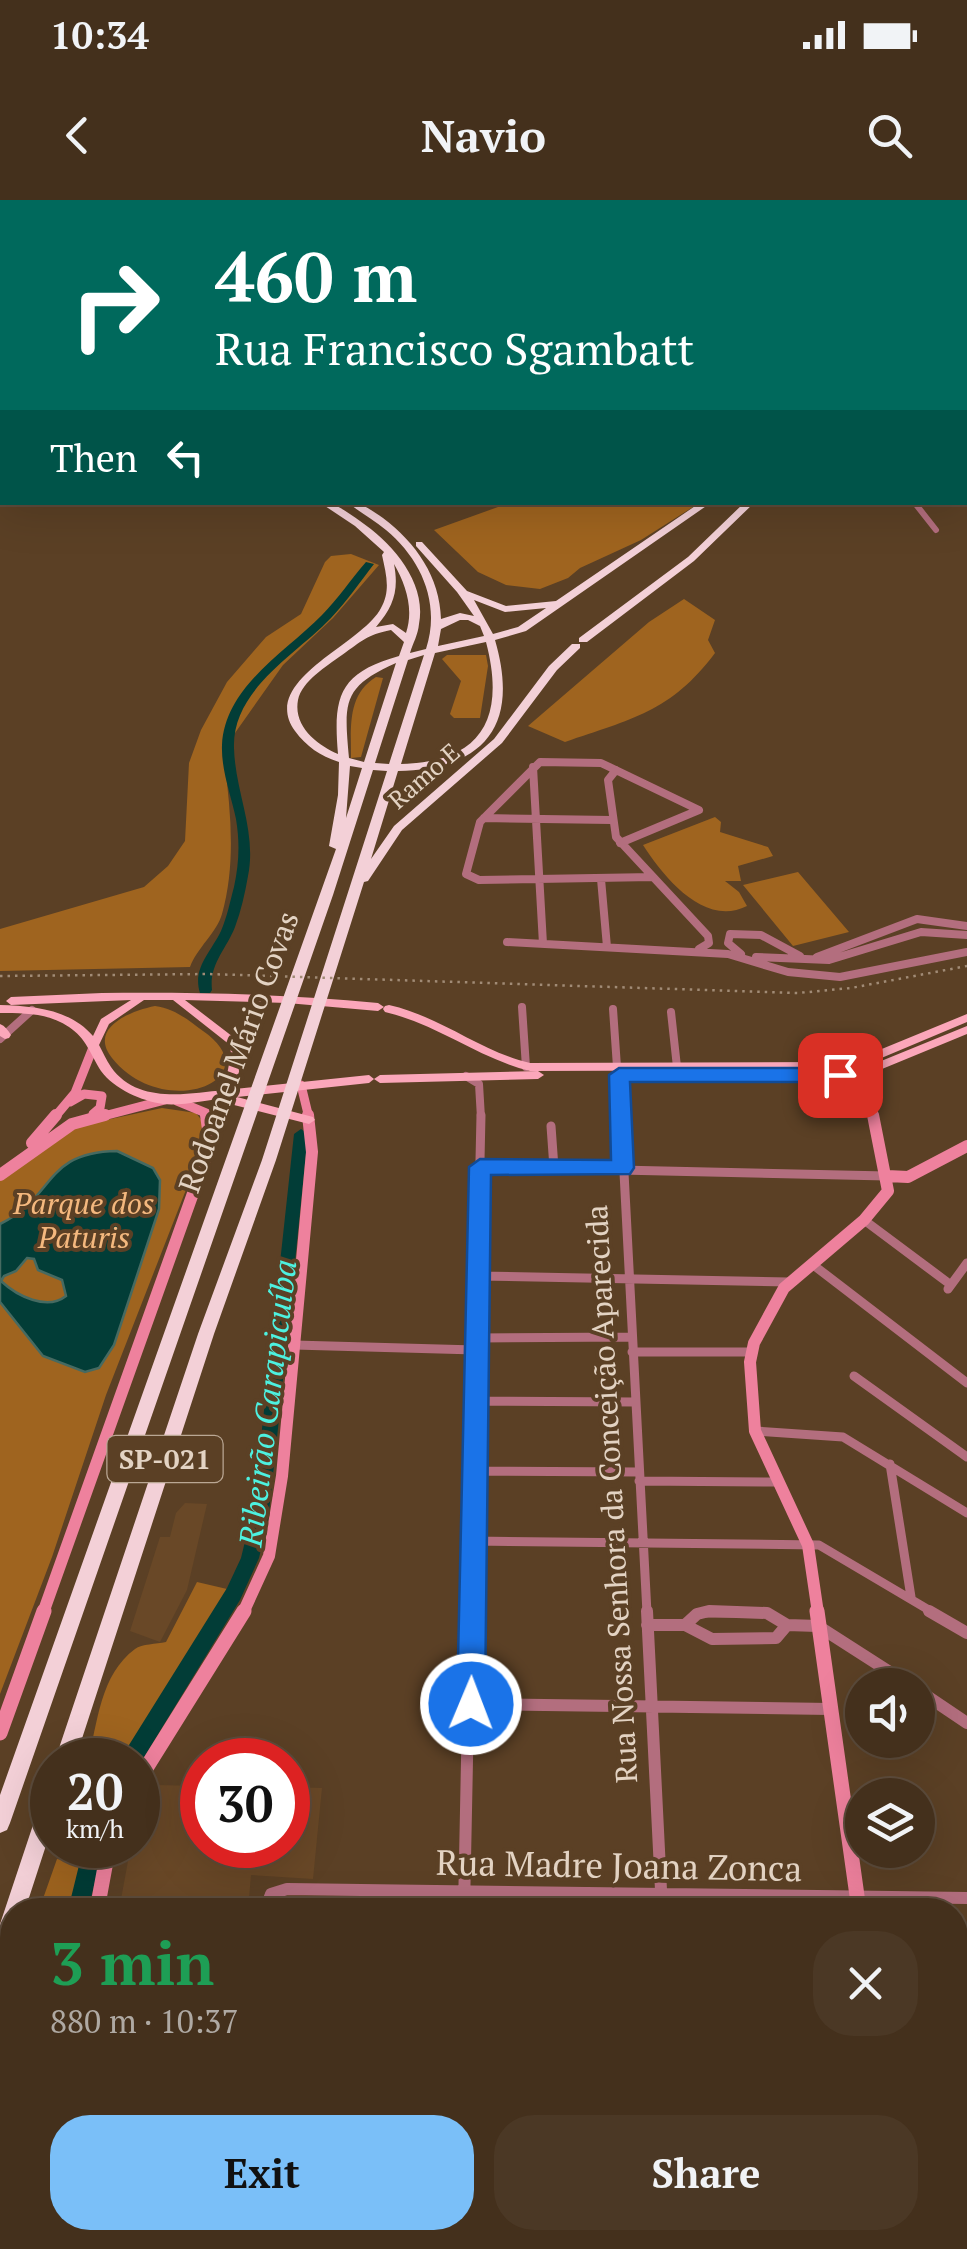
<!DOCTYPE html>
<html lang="en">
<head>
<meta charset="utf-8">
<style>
  :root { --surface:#44301c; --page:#4b3825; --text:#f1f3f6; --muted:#afa9a3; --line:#5c4b3b; --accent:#7abff8 }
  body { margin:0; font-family:"PT Serif",serif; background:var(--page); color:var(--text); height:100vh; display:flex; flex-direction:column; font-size:38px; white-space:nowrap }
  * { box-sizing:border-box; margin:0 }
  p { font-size:32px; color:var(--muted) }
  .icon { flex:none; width:55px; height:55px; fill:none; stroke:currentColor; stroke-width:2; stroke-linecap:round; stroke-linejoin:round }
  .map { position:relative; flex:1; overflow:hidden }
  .sheet { position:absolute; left:0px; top:1698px; width:968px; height:352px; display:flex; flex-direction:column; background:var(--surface); border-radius:40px 40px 0 0; box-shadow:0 10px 40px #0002,0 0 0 2px var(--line) }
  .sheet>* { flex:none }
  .top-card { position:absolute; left:0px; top:0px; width:968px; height:305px; box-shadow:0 10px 40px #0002,0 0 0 2px var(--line); background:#00695c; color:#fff; overflow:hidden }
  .fabs { position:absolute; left:845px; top:1468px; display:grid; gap:20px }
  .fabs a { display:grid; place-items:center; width:90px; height:90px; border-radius:50%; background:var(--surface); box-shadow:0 10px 40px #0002,0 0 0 2px var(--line); font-size:50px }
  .speed { position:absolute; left:30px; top:1538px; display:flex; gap:20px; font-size:50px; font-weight:700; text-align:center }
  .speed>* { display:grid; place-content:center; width:130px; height:130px; border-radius:50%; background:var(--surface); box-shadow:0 10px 40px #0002,0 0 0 2px var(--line); line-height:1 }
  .speed small { font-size:25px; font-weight:400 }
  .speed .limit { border:15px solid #d22; background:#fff; color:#111 }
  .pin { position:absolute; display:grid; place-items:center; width:85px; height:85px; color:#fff; margin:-42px; border-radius:20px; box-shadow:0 5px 15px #0006 }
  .me { position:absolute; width:110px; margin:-55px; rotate:1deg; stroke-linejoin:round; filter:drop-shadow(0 0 8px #0008) }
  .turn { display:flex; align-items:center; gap:35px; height:210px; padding:0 50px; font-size:45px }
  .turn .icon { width:130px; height:130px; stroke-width:2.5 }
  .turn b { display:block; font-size:70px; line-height:85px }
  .then { display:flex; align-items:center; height:95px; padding:0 50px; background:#0003; gap:20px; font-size:38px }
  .round { display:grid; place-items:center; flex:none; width:105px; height:105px; border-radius:40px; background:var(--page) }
  .summary { display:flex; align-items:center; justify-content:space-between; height:170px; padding:0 50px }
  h1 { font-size:60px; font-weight:700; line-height:75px; color:#1e9e55 }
  .primary-button { display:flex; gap:20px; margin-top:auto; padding:20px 50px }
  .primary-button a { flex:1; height:115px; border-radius:40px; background:var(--accent); color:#111; font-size:40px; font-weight:700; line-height:115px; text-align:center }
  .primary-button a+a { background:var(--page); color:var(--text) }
  .status { display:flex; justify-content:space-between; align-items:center; height:70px; padding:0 50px; background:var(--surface); direction:ltr }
  .status svg { height:28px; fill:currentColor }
  header { display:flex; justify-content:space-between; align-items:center; height:130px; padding:0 50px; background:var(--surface); font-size:45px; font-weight:700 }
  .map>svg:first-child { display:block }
</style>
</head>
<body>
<div class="status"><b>10:34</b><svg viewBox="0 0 49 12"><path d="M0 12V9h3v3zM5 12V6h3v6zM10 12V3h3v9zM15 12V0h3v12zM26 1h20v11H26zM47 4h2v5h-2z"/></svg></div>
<header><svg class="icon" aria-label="back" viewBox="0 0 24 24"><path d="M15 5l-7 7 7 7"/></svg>Navio<svg class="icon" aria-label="search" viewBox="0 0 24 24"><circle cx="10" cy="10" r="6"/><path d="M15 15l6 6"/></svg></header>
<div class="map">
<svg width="967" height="2049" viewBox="0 0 967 2049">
  <rect width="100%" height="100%" fill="#5b4025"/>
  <path fill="#694827" d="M185,1303l22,1 -20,86 -27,52 -30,-11 30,-94h10l6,-24z
    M156,1585l46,1v59h86v-58l34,1 -9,91 -62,-4 -3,35h-129l12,-65h7v-22z"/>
  <path fill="#9f641f" d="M686,304l7,3 -52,33 -61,28 -12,10 -28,11 -34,-4 -28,-13 -44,-42 64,-23z
    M351,354l28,11 -46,53 -50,47 -60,85c7,55 14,110 -1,164 -5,18 -25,34 -32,53l-190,4v-42l144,-42 24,-21 17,-25 4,-78 12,-33 26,-48 39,-45 35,-23 24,-52 6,-6z
    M684,399l31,21 -7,20 7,13c-44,59 -84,66 -150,89l-37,-16 121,-104z
    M447,455h39l2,11 -8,52h-26l-4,-4 11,-33 -19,-22z
    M376,477l7,1 -22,79 -10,1c0,-31 -4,-63 25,-81z
    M715,617l6,5 -1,10 48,15 5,9 -35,10 3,15h-16l14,11 8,14c-43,22 -84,-30 -104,-61z
    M798,672l51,60 -56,14 -50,-61z
    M155,806c20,3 32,13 48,25 69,48 -39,92 -91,27 -24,-30 18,-47 43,-52z
    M162,908l34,5 7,9 -14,60 -83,213 -54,162 -52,137v-516l64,-49z
    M197,1382l30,7 -71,124 -34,47h-34c10,-38 12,-85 47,-111 7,-5 21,-5 31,-7z
    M57,1659l23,3 -8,48h-33z
    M12,1783v228l-6,38h-6v-231z"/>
  <path fill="#023d37" stroke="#466a61" stroke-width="2.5" fill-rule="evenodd" d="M117,951l36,17 7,12 -1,29 -45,136 -15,23 -14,4 -42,-16 -43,-54v-78c56,-27 43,-72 117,-73zM27,1058l7,1 4,11 24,10 4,16c-19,15 -49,0 -65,-15l3,-5 12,-5z"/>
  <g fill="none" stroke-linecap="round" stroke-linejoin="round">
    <path fill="#023d37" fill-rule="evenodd" d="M366,362l8,2c-14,18 -27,37 -43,54 -35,37 -99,71 -97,130 1,44 23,83 14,128 -3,17 -7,35 -13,51 -9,23 -26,37 -23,63l-2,3h-10c-8,-25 11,-41 21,-62 6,-14 9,-29 13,-44 5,-23 6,-44 2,-68 -5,-24 -15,-49 -14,-74 3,-59 64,-93 100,-130 16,-16 29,-36 44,-53z
      M301,929l7,5 -31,304 -9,83 -9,37 -19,42 -102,167v-7h-17l3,-7 103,-165 14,-30 9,-37 11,-83 33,-304z
      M84,1645h20l-16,65h-20z
      M12,2028v10h15l-1,11h-24l6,-19z"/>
    <path stroke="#b36e7e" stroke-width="5" d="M704,0l4,2
      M737,0l10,2
      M792,0h21
      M651,2l9,-2"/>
    <path stroke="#b36e7e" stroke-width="6" d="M914,302l22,28"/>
    <path stroke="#b36e7e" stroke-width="8" d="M533,567l10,177
      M616,570l-8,10 8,57 92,99 1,7 -10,6
      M484,618l127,2
      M620,643l79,-33 -98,-47 -61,-1 -60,60 -14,52 13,6 174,-3
      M601,679l6,68
      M507,742l221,12 60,18 52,5 127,-25
      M741,754l-13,-11 2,-9 31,1 39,21
      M756,757l73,3 92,-28 46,3
      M817,757l100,-38 50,7
      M522,807l4,60
      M613,809l4,58
      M671,812l6,55
      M0,839l32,-29
      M619,875l2,43
      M466,876l13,8 2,34"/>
    <path stroke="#b36e7e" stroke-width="9" d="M621,915l26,498
      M551,926l3,42
      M480,967l407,9
      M864,1020l87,65
      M812,1064l155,119
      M479,1076l310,6
      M948,1089l19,-26
      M477,1138l154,-1
      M294,1145l182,5
      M632,1152h120
      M854,1176l113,81
      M474,1201l161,1
      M755,1231l88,6 124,76
      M890,1264l21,133
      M473,1271l166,1
      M639,1281l138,1
      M473,1341l346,4 115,68
      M470,1413l11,-498
      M701,1413h66"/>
    <path stroke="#b36e7e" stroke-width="12" d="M647,1411l15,299
      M929,1411l38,22
      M647,1425h38l27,14 64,-1 11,-13
      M685,1425l12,-11 12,-3 58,2 20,12 31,1 92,59
      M918,1490l49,33
      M471,1504l360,5
      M265,1710l6,-16 16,-5 680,9
      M464,1710l6,-299
      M955,1808l12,1
      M955,1921h12
      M350,2038v11
      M681,2038l1,11
      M228,2049l2,-11
      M455,2049l1,-11"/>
    <path stroke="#ee819d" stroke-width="6" d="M0,1l176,-1"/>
    <path stroke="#ee819d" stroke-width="9" d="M862,860l11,58
      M301,885l8,33
      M177,901l29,12 1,5
      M70,902l14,-8 18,2 -2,12 -7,6
      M54,918l21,-25 19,-48
      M96,918l69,-18
      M220,918l9,-26"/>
    <path stroke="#ee819d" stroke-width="12" d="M206,915l3,22
      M32,943l24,-28
      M0,975l72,-51 33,-9
      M887,976l21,1 59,-31
      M43,1413l178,-498
      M243,1413l26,-57 13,-80 30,-324 -4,-37
      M818,1413l-10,-68 -53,-114 -5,-69 4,-19 30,-55 80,-68 24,-29 -15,-76"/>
    <path stroke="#ee819d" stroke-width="15" d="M817,1411l42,299
      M0,1533l44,-122
      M138,1581l106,-170
      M97,1710l12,-65
      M905,2038l2,11
      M42,2049l2,-11"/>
    <path fill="#fba7ba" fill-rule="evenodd" d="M102,793c92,-1 184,1 276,10l6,4 -6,4 -91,-8 -102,-3 56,43 2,11 -8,35 134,-14 5,4 6,-4 158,-4 6,4 -6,4 -158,4 -6,-4 -5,4 -132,14 76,20 2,3 -6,4 -79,-20 -4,-6c-19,2 -43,8 -63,6 -21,-3 -49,-15 -62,-33 -10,-16 -15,-33 -32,-44 -20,-14 -46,-14 -69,-14v-8c33,1 70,4 93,31l8,-17 30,-19 -120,5 -5,-4 5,-4zM144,800h29l57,45 1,9 -7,36c-38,4 -87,14 -113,-23 -5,-7 -8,-15 -12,-22l10,-21z
      M389,805c53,12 90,46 141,58l302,-1 40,-9 95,-39v8l-88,37 -46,11 31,-2 103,-42v8l-102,42 -77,4 -6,-4 6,-4 40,-2 -298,1c-52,-13 -93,-47 -145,-59l-2,-3 2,-3z
      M0,824c5,2 8,6 11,11l-2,3 -4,1 -5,-3z"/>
    <path fill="#f3d0d7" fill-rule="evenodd" d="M0,88h2v5h-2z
      M0,110h2v4h-2z
      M0,128h2v4h-2z
      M965,132h2v4h-2z
      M965,152h2v4h-2z
      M965,170h2v4h-2z
      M965,182h2v4h-2z
      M319,302c16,0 28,10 41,19 32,22 67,61 59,103 -1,11 -6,19 -9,29l16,-4c15,-46 -5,-90 -40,-119 -13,-11 -27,-18 -39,-28 14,0 24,8 36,16 33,25 57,59 58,101l19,-6 14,3 -17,-24 -41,-46v-4h6l45,49 39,15 50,-5 145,-99h11l-186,129 -31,9c25,85 -10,129 -97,131l-27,88 23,-33 100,-87 55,-73 23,-22h8v4l-23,22 -55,73 -100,87 -34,51 -4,1 -88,278 -62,174 -139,426h-20l143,-426 64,-174 125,-389 -14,-1 -40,125 -323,928 -3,7 -7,3v-38l336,-946 -7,-3 9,-51 1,-33c-19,-6 -33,-16 -44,-31 -37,-51 67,-86 86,-123 10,-18 5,-34 1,-53l2,-3 -29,-26zM394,364c12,21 20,45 12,69l-13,-9 -17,3c18,-21 23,-37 18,-63zM474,400l31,12 41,-4 -28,19 -25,7zM460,420h8l12,6 4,10 -46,10 3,-17zM391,430l13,12 -5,14c-60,17 -66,40 -61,98 -20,-9 -45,-27 -40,-54 4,-19 29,-34 44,-45 20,-14 24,-20 49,-25zM486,442c20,76 -4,120 -85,122l34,-111zM424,455l-35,109 -14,-1 33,-103zM396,463l-32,99 -15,-4c-5,-56 -7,-71 47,-95zM350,566l12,2 -16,50z
      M745,302h10l-61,59 -107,81h-8v-4l109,-81z
      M52,1588v39l-27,83h-13v42l-5,14 -7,4v-46l42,-126 3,-7z"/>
    <path stroke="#a18b76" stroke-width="2.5" stroke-dasharray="2.5 5" stroke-linecap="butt" d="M0,776l208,-2 590,19 53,-5 116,-22"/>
  </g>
  <path fill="#1a73e8" stroke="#114b97" stroke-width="2.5" d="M619,868h221l10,7 -10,7h-210l4,86 -4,6 -139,1 -6,529 -4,10 -10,4 -10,-4 -4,-10 12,-537 11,-8 131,1 -2,-85z"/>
  <g text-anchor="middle" stroke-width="8" stroke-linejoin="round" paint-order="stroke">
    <g font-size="25" fill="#e3d3c3" stroke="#5b4025">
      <text transform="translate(424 576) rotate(-41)" y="9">Ramo E</text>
    </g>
    <rect fill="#5b4025" stroke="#baa794" stroke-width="2.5" x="107.5" y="1236" width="115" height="46" rx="8"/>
    <g font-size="28" font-weight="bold" fill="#e3d3c3">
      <text x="165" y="1269">SP-021</text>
    </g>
    <g font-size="30" fill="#e3d3c3" stroke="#5b4025">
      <text transform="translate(239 852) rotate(-70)" y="10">Rodoanel Mário Covas</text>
      <text transform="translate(612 1294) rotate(-93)" y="10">Rua Nossa Senhora da Conceição Aparecida</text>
    </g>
    <g font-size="30" font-style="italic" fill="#f4b87e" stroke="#5b4025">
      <text x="84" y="1014">Parque dos<tspan x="84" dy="34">Paturis</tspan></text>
    </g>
    <g font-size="32" font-style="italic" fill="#4df1e0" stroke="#5b4025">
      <text transform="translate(268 1203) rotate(-83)" y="11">Ribeirão Carapicuíba</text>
    </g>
    <g font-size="35" fill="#e3d3c3" stroke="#5b4025">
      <text transform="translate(619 1666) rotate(1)" y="12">Rua Madre Joana Zonca</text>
    </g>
  </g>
</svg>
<div class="fabs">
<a><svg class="icon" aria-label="sound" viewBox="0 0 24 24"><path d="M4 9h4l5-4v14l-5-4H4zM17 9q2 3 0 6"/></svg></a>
<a><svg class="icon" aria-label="layers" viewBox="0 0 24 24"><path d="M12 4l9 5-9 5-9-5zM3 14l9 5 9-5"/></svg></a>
</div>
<div class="speed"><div>20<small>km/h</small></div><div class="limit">30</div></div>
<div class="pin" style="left:840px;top:875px;background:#d93025"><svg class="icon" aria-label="arrive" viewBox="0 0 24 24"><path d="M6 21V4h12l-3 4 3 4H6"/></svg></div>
<svg class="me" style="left:471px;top:1504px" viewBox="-20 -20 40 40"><circle r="17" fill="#1a73e8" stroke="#fff" stroke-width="3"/><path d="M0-11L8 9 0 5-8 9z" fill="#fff"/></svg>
<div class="top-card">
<div class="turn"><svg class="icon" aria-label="right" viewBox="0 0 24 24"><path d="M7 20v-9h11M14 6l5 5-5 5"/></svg><div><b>460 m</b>Rua Francisco Sgambatt</div></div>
<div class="then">Then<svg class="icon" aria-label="left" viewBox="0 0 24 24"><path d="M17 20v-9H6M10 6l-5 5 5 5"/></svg></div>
</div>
<section class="sheet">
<div class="summary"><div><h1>3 min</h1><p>880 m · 10:37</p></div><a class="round"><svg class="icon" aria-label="close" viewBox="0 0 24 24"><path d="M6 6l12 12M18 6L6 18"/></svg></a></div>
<div class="primary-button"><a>Exit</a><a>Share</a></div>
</section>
</div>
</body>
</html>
